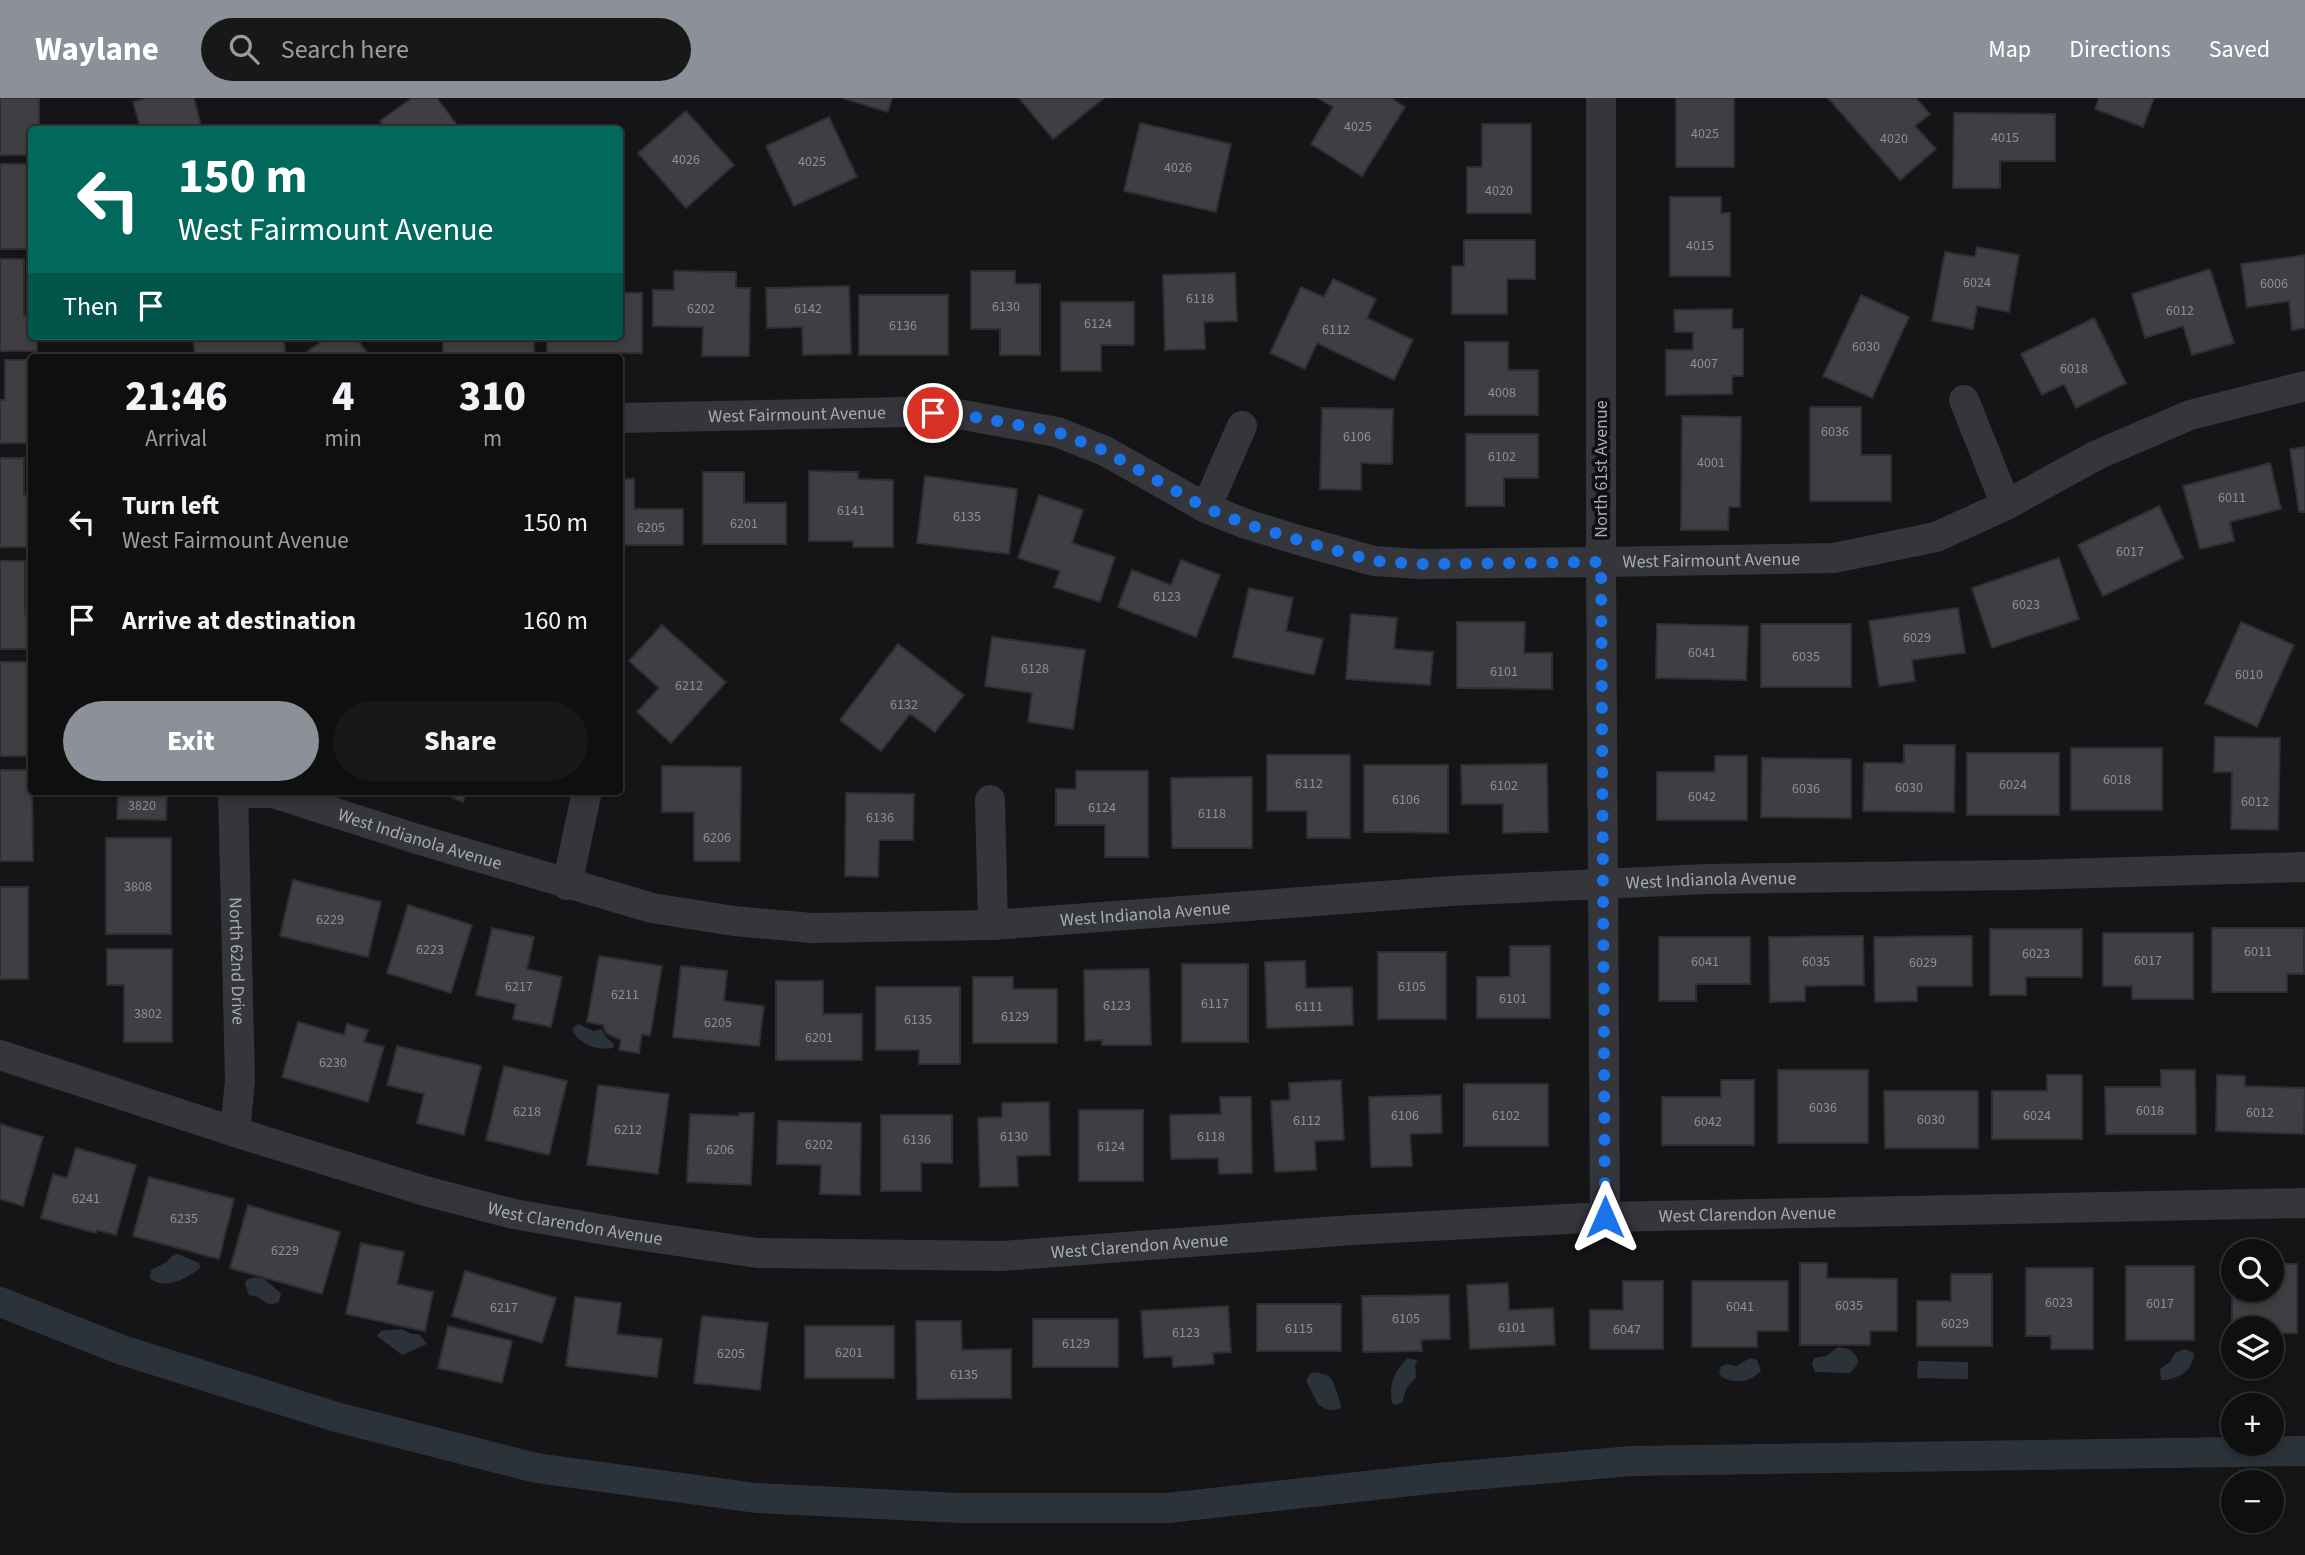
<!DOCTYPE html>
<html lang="en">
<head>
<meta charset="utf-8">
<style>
  :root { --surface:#100f10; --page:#191819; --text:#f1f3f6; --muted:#9c9c9f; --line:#302f30; --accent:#8c9099 }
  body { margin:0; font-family:"Source Sans 3",sans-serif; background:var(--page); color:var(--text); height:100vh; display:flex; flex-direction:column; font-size:26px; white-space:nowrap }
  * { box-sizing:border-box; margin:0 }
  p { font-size:23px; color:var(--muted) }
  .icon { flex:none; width:38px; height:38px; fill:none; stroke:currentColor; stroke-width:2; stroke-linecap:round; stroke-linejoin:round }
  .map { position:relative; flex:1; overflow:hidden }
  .details { position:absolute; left:28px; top:256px; width:595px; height:441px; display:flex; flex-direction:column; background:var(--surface); border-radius:7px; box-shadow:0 4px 10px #0003,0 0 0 2px var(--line) }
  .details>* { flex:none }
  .guide { position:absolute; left:28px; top:28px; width:595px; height:214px; border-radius:7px; box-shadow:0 4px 10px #0003,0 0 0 2px var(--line); background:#00695c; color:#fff; overflow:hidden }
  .fabs { position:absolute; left:2221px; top:1141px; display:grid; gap:14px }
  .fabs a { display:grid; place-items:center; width:63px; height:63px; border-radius:50%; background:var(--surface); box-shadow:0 4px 10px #0003,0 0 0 2px var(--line); font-size:35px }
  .pin { position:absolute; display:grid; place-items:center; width:60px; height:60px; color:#fff; margin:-30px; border:4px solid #fff; border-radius:50%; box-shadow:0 2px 7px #0007 }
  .me { position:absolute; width:77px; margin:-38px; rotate:0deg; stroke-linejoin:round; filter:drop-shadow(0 0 5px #0008) }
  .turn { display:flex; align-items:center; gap:24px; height:147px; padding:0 35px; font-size:32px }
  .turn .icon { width:91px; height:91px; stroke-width:2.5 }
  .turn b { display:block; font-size:49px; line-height:60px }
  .then { display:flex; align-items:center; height:66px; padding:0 35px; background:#0003; gap:14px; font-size:26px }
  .eta { display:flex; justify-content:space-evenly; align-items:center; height:119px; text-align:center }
  .eta b { font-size:42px; font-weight:800; line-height:49px }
  .button { display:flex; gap:14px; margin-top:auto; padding:14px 35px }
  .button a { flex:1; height:80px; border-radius:42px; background:var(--accent); color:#fff; font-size:28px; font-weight:800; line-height:80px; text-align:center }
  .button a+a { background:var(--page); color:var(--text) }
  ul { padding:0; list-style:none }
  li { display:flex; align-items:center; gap:21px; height:98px; padding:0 35px }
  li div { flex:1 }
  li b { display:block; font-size:26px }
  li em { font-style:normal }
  header { display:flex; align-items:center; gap:42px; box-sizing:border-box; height:98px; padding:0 35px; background:var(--accent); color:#fff }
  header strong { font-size:33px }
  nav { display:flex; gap:38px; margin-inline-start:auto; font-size:24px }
  .search { width:490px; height:63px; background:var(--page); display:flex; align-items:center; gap:18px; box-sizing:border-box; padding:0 24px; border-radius:38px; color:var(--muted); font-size:26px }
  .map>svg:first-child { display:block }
</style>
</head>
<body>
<header>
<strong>Waylane</strong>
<div class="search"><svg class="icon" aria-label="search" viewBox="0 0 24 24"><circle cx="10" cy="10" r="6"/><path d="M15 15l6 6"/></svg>Search here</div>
<nav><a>Map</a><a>Directions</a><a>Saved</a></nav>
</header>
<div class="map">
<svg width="2305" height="1457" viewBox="0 0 2305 1457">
  <rect width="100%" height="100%" fill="#151416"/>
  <path fill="#2b323a" d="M578,926l16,7 8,-2 3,7 9,8 -1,4c-15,3 -35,-4 -41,-19z
    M178,1156l21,9 1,5c-12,10 -37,23 -50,10l1,-8 16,-8 5,-6z
    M255,1179l9,2 17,14 -2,9c-11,5 -14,0 -21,-5l-9,-2 -4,-11 1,-4z
    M402,1231l9,5h8l8,10 -25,11 -25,-19 4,-5z
    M1838,1249c10,1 16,3 20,13l-1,5 -7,8 -35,-1 -3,-8 2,-6 12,-2z
    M2185,1251l9,4c-1,18 -16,27 -33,27l-1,-11 10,-7 5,-9z
    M1408,1260l10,3 -3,4 1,13 -9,9 -5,16 -7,2 -3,-2c-4,-18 3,-34 16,-45z
    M1750,1260l7,2 4,11c-12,12 -25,13 -39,6l-3,-4 2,-7 7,-2 8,2z
    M1918,1263l50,1v17l-51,-1z
    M1314,1274c5,1 13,2 17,6 2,3 10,25 10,29 -5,6 -18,2 -23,-3l-12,-23 4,-7z"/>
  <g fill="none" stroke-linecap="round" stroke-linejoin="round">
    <path stroke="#2b323a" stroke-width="30" d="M0,1204l122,48 214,67 200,51 220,30 204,10h207l271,-30 193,-17 674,-10"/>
  </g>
  <path fill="#3f3f43" stroke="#2f2e32" stroke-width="2" d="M0,0h39v32h-7v25h-32z
    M147,0h47l8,32h-61l-8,-28z
    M412,0h25l22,30 -73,2 -6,-9z
    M842,0h50l-4,14z
    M1019,0h85l-51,41z
    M1318,0h73l14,9 -43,69 -51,-32 22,-37z
    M1676,0h58v69h-58z
    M1828,0h88l14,16 -15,12 21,23 -36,31z
    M2099,0h55l-11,29 -48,-18z
    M686,13l48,54 -48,43 -48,-55z
    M1954,15l101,1v47h-55v27h-47z
    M829,19l28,60 -63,29 -28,-60z
    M1140,25l91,21 -15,68 -92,-21z
    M1482,26h49v89h-64v-46h15z
    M0,66h32v85h-32z
    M1670,99h51v16h9v63h-60z
    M1464,142h71v39h-28v35h-55v-48h12z
    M1977,149l42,8 -10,57 -32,-6 -4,23 -41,-8 13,-69 30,5z
    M2305,157v73l-13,2 -3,-29 -42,6 -6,-43z
    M0,161h24v57h8v20h5v15h-37z
    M2210,171l24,74 -42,12 -9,-29 -38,12 -13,-44z
    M674,173l62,1v16h14l-1,68h-47l1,-29 -50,-1v-36h21z
    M971,173h44v13h25v71h-40v-26h-29z
    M1235,175l2,48 -33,1 1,27 -40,1 -2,-75z
    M1333,181l43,20 -9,19 46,22 -19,40 -77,-37 -12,26 -35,-16 31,-66 23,10z
    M849,188l2,68 -48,1 -1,-28 -35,1 -1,-40z
    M620,195h22v60h-95v-17h73z
    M859,197h89v60h-89z
    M1861,197l48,22 -37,81 -49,-22z
    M1061,204h73v43h-33v26h-40z
    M1732,211v20h11v47h-11v18l-66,1v-45h27v-18h-18l-1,-22z
    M2094,220l32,65 -50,25 -12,-24 -22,11 -21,-41z
    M193,238h91l1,18 -90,3z
    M329,238h26l15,21h-70z
    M443,238h91v18h-91z
    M1465,244h43v28h30v45h-73z
    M5,262h27v83h-32v-43h5z
    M1810,309h51v48h30v46h-81z
    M1322,310l71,1 -1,55 -31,-1v27l-41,-1z
    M1682,318l59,1 -1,90h-11l-1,23h-47z
    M1466,336h72v44h-34v28h-38z
    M2305,349v65h-6l-9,-63z
    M0,360h24v37h8v52h-32z
    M2270,365l11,46 -51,13 4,19 -34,8 -17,-63z
    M809,373l49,1v7l35,1v67h-40v-6h-44z
    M703,374h41v31h42v41h-83z
    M925,378l92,13 -8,65 -92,-11z
    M620,381h14v30h49v36h-63z
    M1039,397l44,15 -11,33 43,14 -15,45 -46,-15 6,-16 -42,-13z
    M2159,408l24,52 -80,38 -25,-51z
    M2059,460l20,61 -87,29 -20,-60z
    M1181,462l39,15 -24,62 -78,-30 14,-37 39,15z
    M0,463h25v53h7v35h-32z
    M1249,490l44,10 -7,33 37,8 -9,36 -81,-18z
    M1958,510l7,45 -53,7 3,21 -36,5 -10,-65z
    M1351,516l46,4 -3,31 39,3 -3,33 -84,-6z
    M1457,524h68l-1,31h28v36l-95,-1z
    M2241,524l53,23 -37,82 -52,-24z
    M1657,526l91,2 -2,54 -90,-2z
    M1761,526h90v63h-90z
    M662,527l64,57 -55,61 -34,-31 22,-24 -30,-27z
    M992,539l93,13 -12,79 -45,-7 4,-29 -47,-7z
    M898,546l66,51 -29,37 -25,-18 -29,37 -41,-31z
    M0,564h32v94h-32z
    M2215,639l65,1 -2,92 -47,-1 1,-57h-18z
    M1904,647h51l-1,67 -91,-1 1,-48h40z
    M2071,650h91v62h-91z
    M1967,655h92v62h-92z
    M1267,657h83v83h-43v-27h-40z
    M1715,658h32v64h-90v-48h58z
    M1762,660l89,1v59l-90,-1z
    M1547,666l1,68 -45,1v-29h-41l-1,-39z
    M1364,667h84v68l-84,-1z
    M662,668l79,1 -1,94h-46v-49h-32z
    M0,672h32l1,91h-33z
    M1076,673h72v86h-43v-32h-49v-36h20z
    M1252,679v71h-80l-1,-70z
    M118,693h49l-1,29 -49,-1z
    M437,693h31l-5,11z
    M846,695l68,1 -1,46h-34l-1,37 -33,-1z
    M106,740h65v96h-65z
    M293,782l88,22 -13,55 -88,-21z
    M0,789h28v92h-28z
    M408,807l64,20 -21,68 -64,-20z
    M492,830l42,9 -7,32 35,8 -11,50 -38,-8 3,-15 -40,-9z
    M2212,830h92v46h-17v18h-75z
    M1990,831h92v48h-56v18h-36z
    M2103,835h90v66h-61v-13h-29z
    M1863,838l1,49 -59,1v15l-35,1 -1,-65z
    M1972,838v50h-55v15l-42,1 -1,-65z
    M1659,839h91v47h-54v17h-37z
    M1510,848h40v72h-73v-41h33z
    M107,851h65v93h-48v-57h-17z
    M1378,854h68v67h-68z
    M599,858l63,10 -12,70 -8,-2 -3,19 -20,-3 2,-10 -15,-7 -3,-8 -16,-3z
    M1305,863l1,27 46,-1 1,38 -86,3 -2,-66z
    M1182,866h66v78h-66z
    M681,868l46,5 -3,30 40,5 -5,40 -86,-9z
    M1149,871l2,76h-49v-5l-17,1 -1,-71z
    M973,879h40v12h44v54h-84z
    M776,883h47v33h39v46h-86z
    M876,889h84v77h-41v-14h-43z
    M298,924l46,13 3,-11 21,6 -4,12 20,5 -16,55 -86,-25z
    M397,948l84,20 -17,69 -47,-12 7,-29 -37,-9z
    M504,968l63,15 -18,74 -63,-15z
    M1778,972h90v73h-90z
    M2161,972h34l1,64h-90l-1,-47h56z
    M2047,977h35v64h-90v-48h55z
    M2217,977l28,1v10l60,2 -1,46 -88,-3z
    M1341,982l3,60 -29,1 1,29 -41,2 -4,-71 19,-1 -1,-17z
    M1721,982h33v65h-92v-48h59z
    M1464,986h84v62h-84z
    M598,987l71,9 -11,80 -71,-9z
    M1884,993h94v57h-93z
    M1441,997l1,38 -32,1 2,32 -41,1 -2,-70z
    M1220,999h31l1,76 -33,1 -1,-16 -47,1 -1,-44 51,-1z
    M1049,1004l1,53 -33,1 1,30 -38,1 -2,-69 24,-1v-14z
    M1079,1012h64v71h-64z
    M739,1015h15l-3,72 -64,-3 3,-68 49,2z
    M881,1017h71v48h-31v28h-40z
    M778,1023l83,2 -1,72 -40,-1 1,-29 -44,-1z
    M0,1026l43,13 -20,69 -23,-7z
    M76,1050l60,17 -20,70 -19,-5 -1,3 -55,-15 12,-44 14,4z
    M149,1079l85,22 -15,60 -86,-23z
    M248,1107l92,27 -18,62 -92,-26z
    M361,1145l43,9 -7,32 36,8 -8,39 -79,-17z
    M1800,1165h27v15l70,1v52h-27v14h-70z
    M2232,1166l1,26h39v-26h25v69h-25v-5h-39l-1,5z
    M2126,1168h68v74h-68z
    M2026,1170h67v81h-42v-13h-25z
    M465,1173l91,27 -14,45 -90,-27z
    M1951,1176h41v72h-75v-45h34z
    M1623,1183h40v68h-73v-39h33z
    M1692,1183h96v50h-31v16h-65z
    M1508,1185l1,27 44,-2 2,37 -85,4 -3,-64z
    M1449,1197l1,44 -29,1 1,11 -59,1 -1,-56z
    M575,1199l46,6 -4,31 45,5 -5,38 -91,-11z
    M1257,1206h84v47h-84z
    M1228,1208l3,46 -18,1 1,11 -41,3 -1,-11 -28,2 -3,-47z
    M702,1218l66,7 -8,67 -66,-7z
    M1033,1221h85v48h-85z
    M916,1223h45l1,29 49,-1v49l-94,1z
    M448,1228l64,15 -10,42 -64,-15z
    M805,1228h89v52h-89z"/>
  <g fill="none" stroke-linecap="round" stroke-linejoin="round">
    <g stroke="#35363b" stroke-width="30">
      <path d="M1601,0v464l4,655"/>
      <path d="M1964,302l42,105"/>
      <path id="s1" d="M620,320l287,-6 51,2 99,18 48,19 101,57 40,16 59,18 69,19 46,3 181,-2 233,-4 102,-21 70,-32 91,-50 93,-40 115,-29"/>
      <path d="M1206,410l36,-82"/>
      <path id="s2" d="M233,693l7,290 -5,51"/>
      <path id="s3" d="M233,695h40l144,46 235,69 82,13 78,7 181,-3 457,-34 152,-7 104,-5 315,-4 284,-8"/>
      <path d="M990,702l3,125"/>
      <path d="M567,787l20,-94"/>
      <path id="s4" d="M0,957l235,77 190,59 89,23 109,19 134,20 245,3 351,-26 252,-13 700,-14"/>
    </g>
  </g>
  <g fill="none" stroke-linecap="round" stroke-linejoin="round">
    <path stroke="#1a73e8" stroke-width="12" stroke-dasharray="0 21.6" d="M933,315l25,1 99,18 48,19 101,57 40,16 59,18 69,19 46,3 181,-2 4,655"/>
  </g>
  <g text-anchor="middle" stroke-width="7" stroke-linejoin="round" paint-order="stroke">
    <g font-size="14" fill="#8c8f99">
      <text x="1358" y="33">4025</text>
      <text x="1705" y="40">4025</text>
      <text x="2005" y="44">4015</text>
      <text x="1894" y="45">4020</text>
      <text x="686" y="66">4026</text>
      <text x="812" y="68">4025</text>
      <text x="1178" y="74">4026</text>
      <text x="1499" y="97">4020</text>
      <text x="1700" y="152">4015</text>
      <text x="1977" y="189">6024</text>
      <text x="2274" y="190">6006</text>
      <text x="1200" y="205">6118</text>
      <text x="1006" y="213">6130</text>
      <text x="701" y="215">6202</text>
      <text x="808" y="215">6142</text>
      <text x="2180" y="217">6012</text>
      <text x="1098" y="230">6124</text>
      <text x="903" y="232">6136</text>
      <text x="1336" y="236">6112</text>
      <text x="1866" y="253">6030</text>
      <text x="1704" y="270">4007</text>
      <text x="2074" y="275">6018</text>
      <text x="1502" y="299">4008</text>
      <text x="1835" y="338">6036</text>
      <text x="1357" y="343">6106</text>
      <text x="1502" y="363">6102</text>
      <text x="1711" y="369">4001</text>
      <text x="2232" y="404">6011</text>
      <text x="851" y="417">6141</text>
      <text x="967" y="423">6135</text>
      <text x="744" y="430">6201</text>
      <text x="651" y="434">6205</text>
      <text x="2130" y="458">6017</text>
      <text x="1167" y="503">6123</text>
      <text x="2026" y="511">6023</text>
      <text x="1917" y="544">6029</text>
      <text x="1702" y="559">6041</text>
      <text x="1806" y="563">6035</text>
      <text x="1035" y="575">6128</text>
      <text x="1504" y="578">6101</text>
      <text x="2249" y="581">6010</text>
      <text x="689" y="592">6212</text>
      <text x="904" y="611">6132</text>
      <text x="2117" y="686">6018</text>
      <text x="1309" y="690">6112</text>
      <text x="2013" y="691">6024</text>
      <text x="1504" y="692">6102</text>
      <text x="1909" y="694">6030</text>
      <text x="1806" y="695">6036</text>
      <text x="1702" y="703">6042</text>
      <text x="1406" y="706">6106</text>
      <text x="2255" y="708">6012</text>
      <text x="142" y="712">3820</text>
      <text x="1102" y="714">6124</text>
      <text x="1212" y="720">6118</text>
      <text x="880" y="724">6136</text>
      <text x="717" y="744">6206</text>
      <text x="138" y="793">3808</text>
      <text x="330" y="826">6229</text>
      <text x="430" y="856">6223</text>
      <text x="2258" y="858">6011</text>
      <text x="2036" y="860">6023</text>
      <text x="2148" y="867">6017</text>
      <text x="1705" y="868">6041</text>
      <text x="1816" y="868">6035</text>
      <text x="1923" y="869">6029</text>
      <text x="519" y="893">6217</text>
      <text x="1412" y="893">6105</text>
      <text x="625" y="901">6211</text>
      <text x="1513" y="905">6101</text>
      <text x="1215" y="910">6117</text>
      <text x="1117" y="912">6123</text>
      <text x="1309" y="913">6111</text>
      <text x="148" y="920">3802</text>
      <text x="1015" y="923">6129</text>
      <text x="918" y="926">6135</text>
      <text x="718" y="929">6205</text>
      <text x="819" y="944">6201</text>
      <text x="333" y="969">6230</text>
      <text x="1823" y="1014">6036</text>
      <text x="2150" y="1017">6018</text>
      <text x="527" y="1018">6218</text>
      <text x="2260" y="1019">6012</text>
      <text x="1405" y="1022">6106</text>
      <text x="1506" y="1022">6102</text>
      <text x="2037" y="1022">6024</text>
      <text x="1931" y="1026">6030</text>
      <text x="1307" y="1027">6112</text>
      <text x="1708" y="1028">6042</text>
      <text x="628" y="1036">6212</text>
      <text x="1014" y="1043">6130</text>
      <text x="1211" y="1043">6118</text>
      <text x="917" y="1046">6136</text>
      <text x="819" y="1051">6202</text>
      <text x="1111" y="1053">6124</text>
      <text x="720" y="1056">6206</text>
      <text x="86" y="1105">6241</text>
      <text x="184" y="1125">6235</text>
      <text x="285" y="1157">6229</text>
      <text x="2059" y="1209">6023</text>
      <text x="2160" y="1210">6017</text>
      <text x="1849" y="1212">6035</text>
      <text x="1740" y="1213">6041</text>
      <text x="504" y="1214">6217</text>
      <text x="1406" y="1225">6105</text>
      <text x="1955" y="1230">6029</text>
      <text x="1512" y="1234">6101</text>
      <text x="1299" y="1235">6115</text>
      <text x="1627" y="1236">6047</text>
      <text x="1186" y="1239">6123</text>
      <text x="1076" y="1250">6129</text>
      <text x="849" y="1259">6201</text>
      <text x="731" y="1260">6205</text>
      <text x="964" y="1281">6135</text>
    </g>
    <g font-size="18" fill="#a6aab6" stroke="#100f11">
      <text dy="6" stroke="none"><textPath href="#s1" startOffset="177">West Fairmount Avenue</textPath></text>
      <text transform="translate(1601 371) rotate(-90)" y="6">North 61st Avenue</text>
      <text dy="6" stroke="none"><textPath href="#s1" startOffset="1120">West Fairmount Avenue</textPath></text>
      <text dy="6" stroke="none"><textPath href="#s3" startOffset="194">West Indianola Avenue</textPath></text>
      <text dy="6" stroke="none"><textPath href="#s3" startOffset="1498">West Indianola Avenue</textPath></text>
      <text dy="6" stroke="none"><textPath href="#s3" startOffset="931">West Indianola Avenue</textPath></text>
      <text dy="6" stroke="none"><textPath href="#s2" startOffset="170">North 62nd Drive</textPath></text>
      <text dy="6" stroke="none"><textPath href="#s4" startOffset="1776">West Clarendon Avenue</textPath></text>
      <text dy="6" stroke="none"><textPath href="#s4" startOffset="600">West Clarendon Avenue</textPath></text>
      <text dy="6" stroke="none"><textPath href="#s4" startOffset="1167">West Clarendon Avenue</textPath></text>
    </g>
  </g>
</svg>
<div class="fabs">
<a><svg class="icon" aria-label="search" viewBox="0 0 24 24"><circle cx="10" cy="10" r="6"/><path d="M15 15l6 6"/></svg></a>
<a><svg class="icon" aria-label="layers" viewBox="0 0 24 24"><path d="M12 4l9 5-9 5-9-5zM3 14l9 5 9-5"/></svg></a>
<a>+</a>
<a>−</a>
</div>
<div class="pin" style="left:933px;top:315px;background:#d93025"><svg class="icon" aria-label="arrive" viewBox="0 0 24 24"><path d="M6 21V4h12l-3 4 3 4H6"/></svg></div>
<svg class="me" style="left:1605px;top:1119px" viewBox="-20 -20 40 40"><path d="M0-17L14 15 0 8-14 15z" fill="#1a73e8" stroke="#fff" stroke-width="4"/></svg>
<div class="guide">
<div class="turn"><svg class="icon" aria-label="left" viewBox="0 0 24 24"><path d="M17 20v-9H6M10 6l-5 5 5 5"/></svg><div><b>150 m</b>West Fairmount Avenue</div></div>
<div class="then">Then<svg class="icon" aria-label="arrive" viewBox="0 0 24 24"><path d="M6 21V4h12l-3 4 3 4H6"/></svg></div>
</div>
<section class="details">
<div class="eta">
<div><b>21:46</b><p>Arrival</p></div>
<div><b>4</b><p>min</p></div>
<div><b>310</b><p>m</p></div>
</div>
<ul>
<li><svg class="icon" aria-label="left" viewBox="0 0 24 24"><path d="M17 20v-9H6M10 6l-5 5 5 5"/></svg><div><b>Turn left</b><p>West Fairmount Avenue</p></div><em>150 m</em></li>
<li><svg class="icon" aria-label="arrive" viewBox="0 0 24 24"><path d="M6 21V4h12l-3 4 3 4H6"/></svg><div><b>Arrive at destination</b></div><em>160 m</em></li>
</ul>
<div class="button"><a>Exit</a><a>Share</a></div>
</section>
</div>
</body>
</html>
